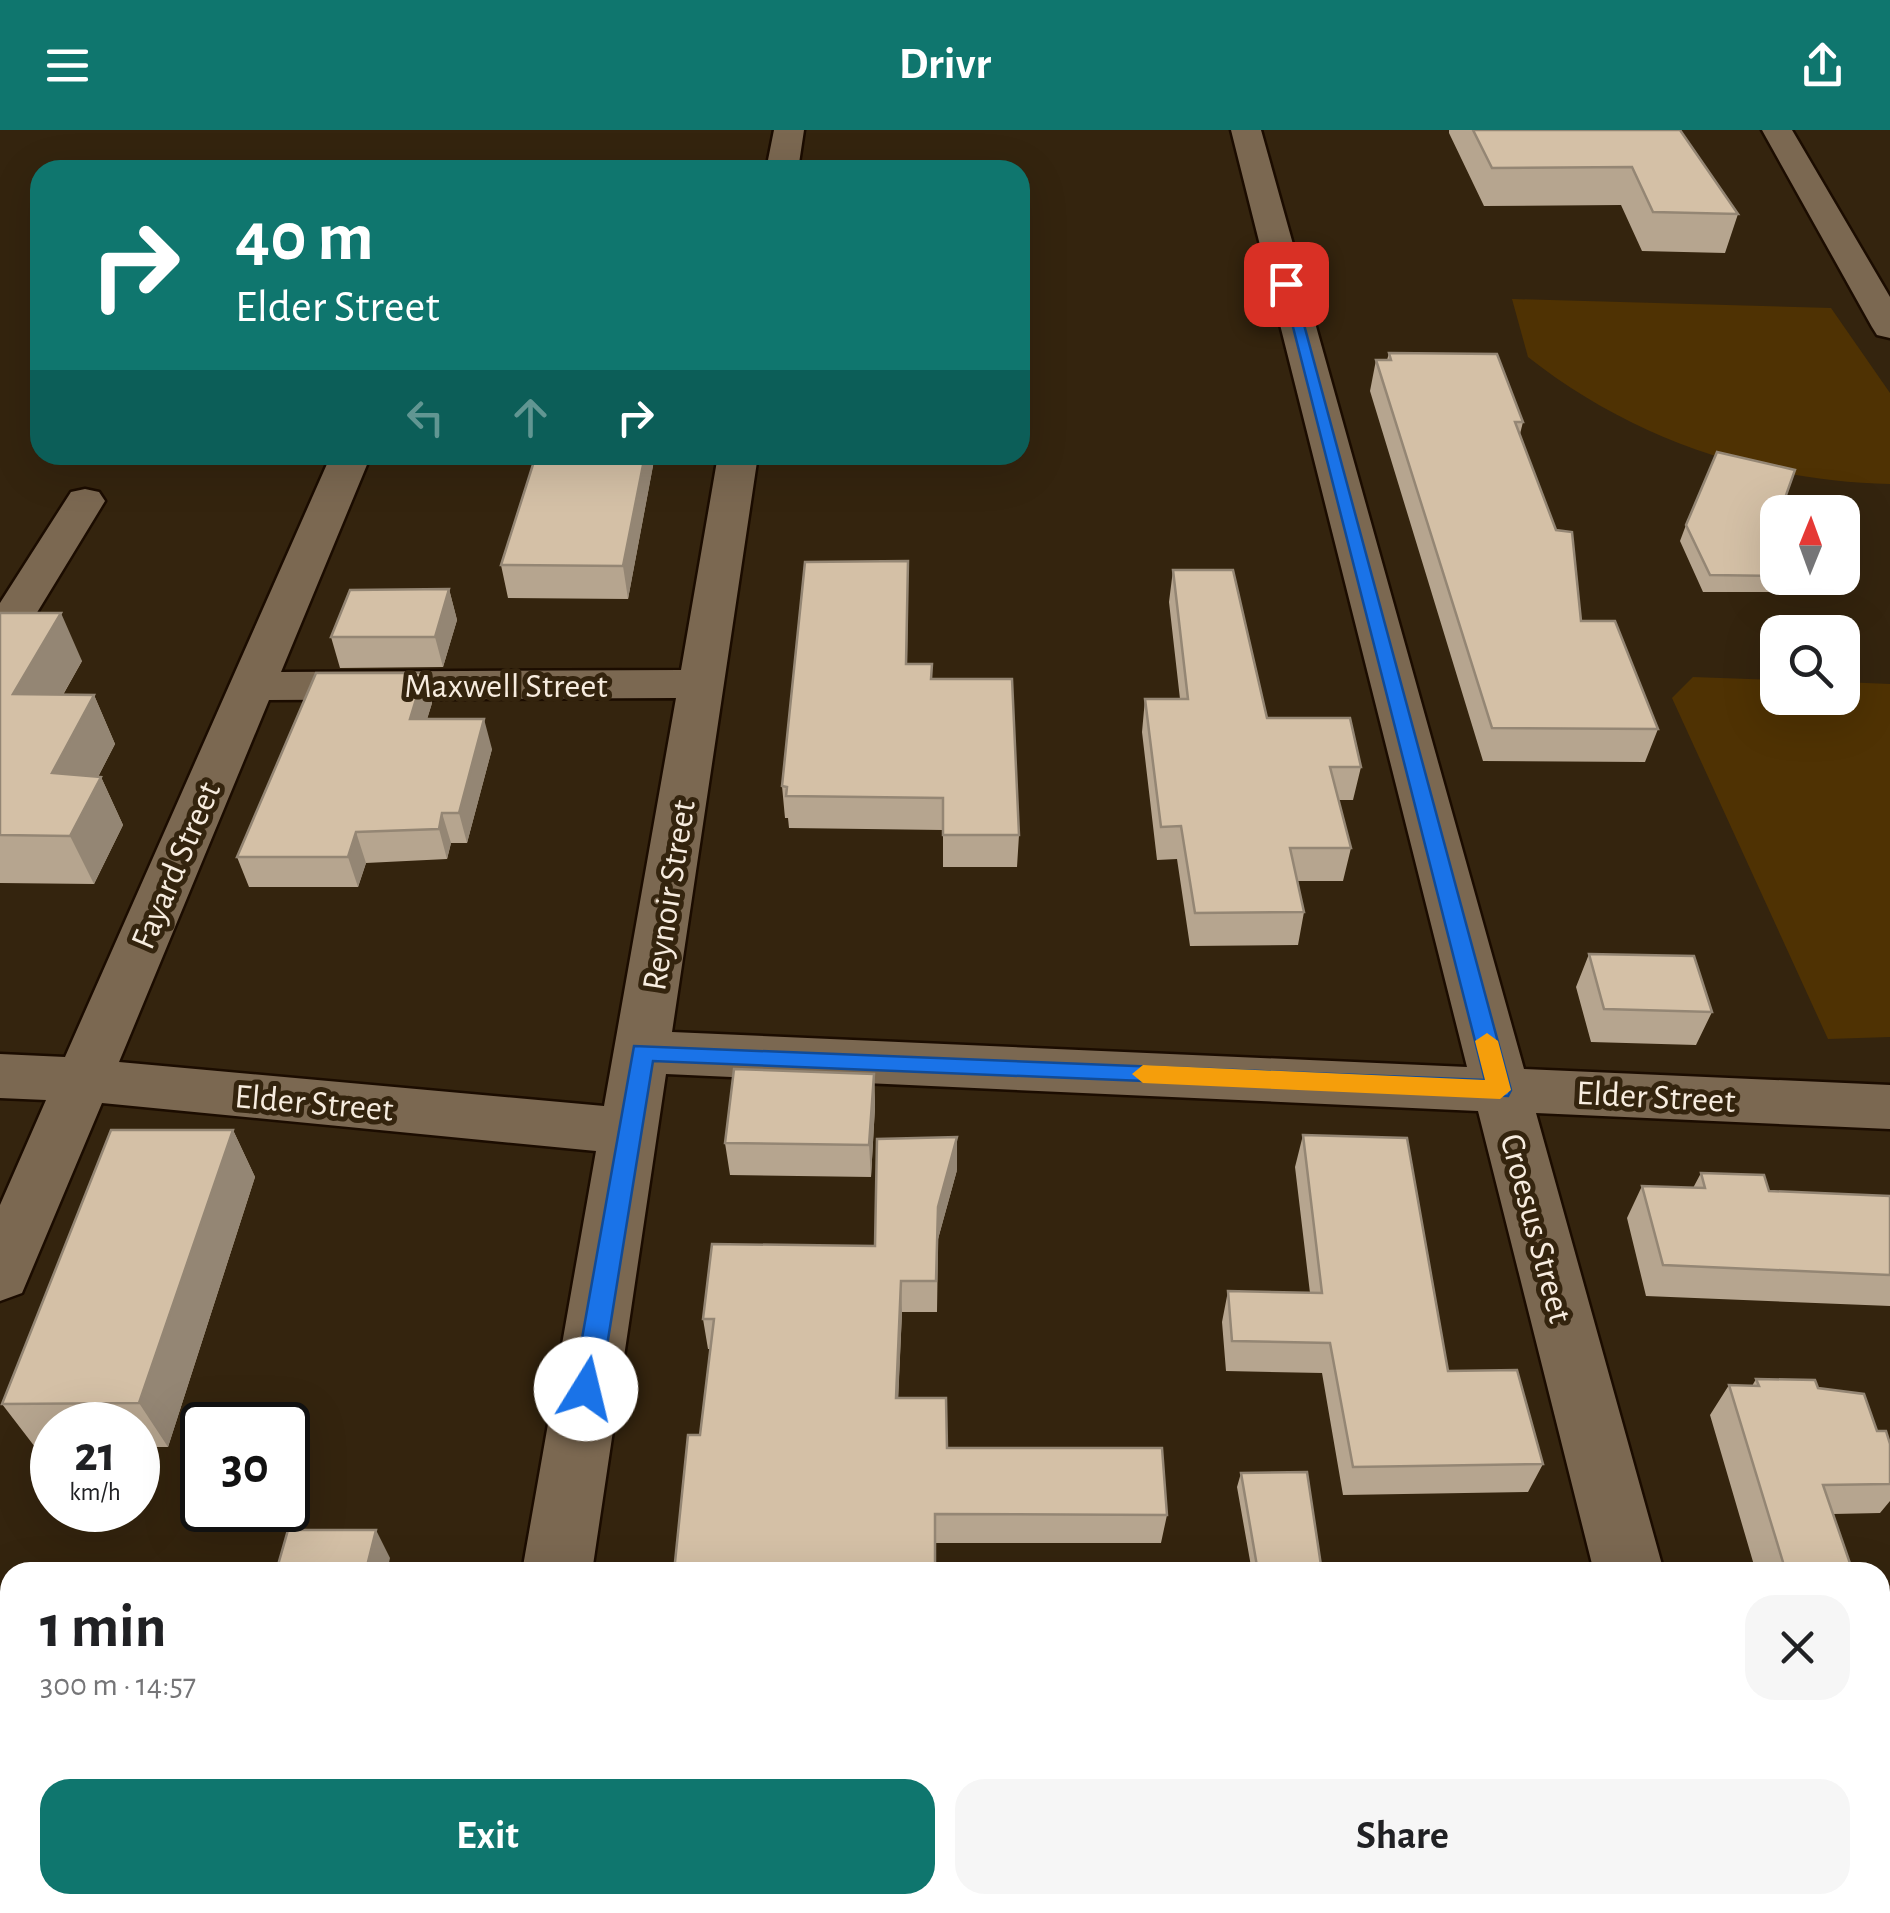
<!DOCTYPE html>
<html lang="en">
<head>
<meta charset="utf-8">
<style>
  :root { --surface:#fff; --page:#f6f6f6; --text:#202124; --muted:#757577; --accent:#0f766e }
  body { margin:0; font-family:"Alegreya Sans",sans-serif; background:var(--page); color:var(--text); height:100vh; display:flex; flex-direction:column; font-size:38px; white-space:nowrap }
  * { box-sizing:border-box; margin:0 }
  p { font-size:32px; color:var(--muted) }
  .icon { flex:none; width:55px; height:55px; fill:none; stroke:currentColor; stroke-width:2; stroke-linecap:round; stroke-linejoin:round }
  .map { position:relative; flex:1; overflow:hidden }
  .details { position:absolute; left:0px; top:1432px; width:1890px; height:352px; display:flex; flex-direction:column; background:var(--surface); border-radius:30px 30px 0 0; box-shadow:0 10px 40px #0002 }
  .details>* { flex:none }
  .hud { position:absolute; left:30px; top:30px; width:1000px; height:305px; border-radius:30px; box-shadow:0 10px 40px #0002; background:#0f766e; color:#fff; overflow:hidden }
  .needle { width:65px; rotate:1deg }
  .tools { position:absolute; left:1760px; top:365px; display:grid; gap:20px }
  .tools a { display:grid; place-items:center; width:100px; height:100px; border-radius:20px; background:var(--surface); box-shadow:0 10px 40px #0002; font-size:50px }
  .speed { position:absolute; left:30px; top:1272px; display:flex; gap:20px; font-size:50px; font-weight:700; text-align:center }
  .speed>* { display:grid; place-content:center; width:130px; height:130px; border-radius:50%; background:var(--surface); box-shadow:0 10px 40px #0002; line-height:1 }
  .speed small { font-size:25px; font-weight:400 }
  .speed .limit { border:5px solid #111; border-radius:15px; background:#fff; color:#111 }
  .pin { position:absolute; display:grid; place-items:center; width:85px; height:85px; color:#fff; margin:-42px; border-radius:20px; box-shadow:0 5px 15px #0006 }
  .me { position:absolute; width:110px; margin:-55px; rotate:9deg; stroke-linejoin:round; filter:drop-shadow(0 0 8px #0008) }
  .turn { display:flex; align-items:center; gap:35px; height:210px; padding:0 40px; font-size:45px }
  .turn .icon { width:130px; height:130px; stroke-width:2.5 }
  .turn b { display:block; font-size:70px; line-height:85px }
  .lanes { display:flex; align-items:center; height:95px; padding:0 40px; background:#0003; justify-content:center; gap:50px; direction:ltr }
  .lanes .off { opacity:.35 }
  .round { display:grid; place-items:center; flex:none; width:105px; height:105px; border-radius:30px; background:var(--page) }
  .overview { display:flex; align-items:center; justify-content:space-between; height:170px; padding:0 40px }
  h1 { font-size:60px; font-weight:700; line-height:75px }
  .primary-button { display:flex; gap:20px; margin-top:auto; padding:20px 40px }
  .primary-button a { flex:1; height:115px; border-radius:30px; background:var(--accent); color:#fff; font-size:40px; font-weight:700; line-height:115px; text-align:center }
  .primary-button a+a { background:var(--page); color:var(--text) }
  header { display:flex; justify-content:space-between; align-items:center; height:130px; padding:0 40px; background:var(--accent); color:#fff; font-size:45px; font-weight:700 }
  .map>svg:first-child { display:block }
</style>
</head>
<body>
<header><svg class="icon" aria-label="menu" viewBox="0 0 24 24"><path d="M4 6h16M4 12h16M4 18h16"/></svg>Drivr<svg class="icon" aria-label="share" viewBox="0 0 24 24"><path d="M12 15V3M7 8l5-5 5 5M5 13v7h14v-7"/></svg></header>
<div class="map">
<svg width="1890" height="1783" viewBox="0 0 1890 1783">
  <rect width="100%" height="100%" fill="#34240e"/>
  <path fill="#4f3203" d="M1512,169l319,9 59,85v91c-133,-3 -258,-45 -362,-127z
    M1693,547l84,3 1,18h64l1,-16 47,2v353l-62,2 -156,-341z"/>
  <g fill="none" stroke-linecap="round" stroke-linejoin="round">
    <g stroke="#1b0c00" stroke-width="5">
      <path id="street" d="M774,0h30l-6,40h-32z
        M1231,0h30l263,939 366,16v44l-354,-16 128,459h-70l-116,-461 -812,-37 -74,498h-70l74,-421 -494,-48 -80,190 -22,8v-96l46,-105 -46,-2v-44l65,3 266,-602h40l-90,217 400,-2 37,-215h40l-86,577 795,35zM676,568l-72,408 -485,-44 150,-362z
        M1762,0h30l98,167v41l-13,-3 -5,-8z
        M85,359l14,3 6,9 -89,146 -16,4v-48l71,-111z
        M465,1775h80l-1,8h-80z
        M1677,1775h80l2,8h-80z"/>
    </g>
    <use href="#street" fill="#7b6851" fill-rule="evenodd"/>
  </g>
  <path fill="#b6a58f" d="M1449,0h231l58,84 -13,39 -83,-2 -21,-46 -137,1 -35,-73z
    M1389,223l134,69 -3,12 61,187 77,108 -13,33 -162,-1 -113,-370 6,-31h11z
    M536,325h119l-27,144 -120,-1 -7,-33z
    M1686,395l82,23 10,18v12h3l-6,14h-72l-23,-51z
    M1173,440l94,148 94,49 -8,33h-15l13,48 -8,33h-45l6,31 -6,33 -108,1 -13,-87 -20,1 -15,-128 3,-33h35l-11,-97z
    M449,459l8,31 -14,47 -103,1 -9,-31z
    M908,462l-1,72 25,15 87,156 -2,32h-74v-37l-154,-2 -1,-10h-3l-3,-32z
    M0,483l82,48 -19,34h31l21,49 -17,33h3l22,48 -29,59 -94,-1z
    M424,543l8,30 -5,16 65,30 -25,94h-16l-4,16 -81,4 -8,24h-109l-12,-30z
    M1589,824l123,58 -16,33 -105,-3 -15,-55z
    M874,944l1,33 -4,70 -141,-2 -5,-32z
    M233,1000l22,47 -87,270h-30v-22h-86v22h-17l-33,-43z
    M1303,1005l145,236 95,93 -15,28 -185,3 -21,-122 -96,-2 -4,-49 6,-31 82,2 -15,-126z
    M957,1040l-19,69 -1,73h-35l-4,86 49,50 220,67 -6,28h-226l-235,-108 10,-86h-2l-5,-30 172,-73z
    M1701,1043l68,18 121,5v110l-244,-10 -19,-78 15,-32 51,2z
    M1756,1249l62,9 59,43 13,13v57l-10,12 -47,1 20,58h-97l-46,-157 19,-30 23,1z
    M1241,1343l81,99h-70l-15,-85z
    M1890,1472v311h-73l-2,-8h65z
    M1406,1775h245l2,8h-246z"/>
  <path fill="#948674" d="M645,325h10l-27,144 -5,-33z
    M449,459l8,31 -14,47 -8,-30z
    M61,483l21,48 -46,81 -23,-48z
    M424,543l8,30 -14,46 -8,-30z
    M94,565l21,49 -40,77 -23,-48z
    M484,589l8,30 -25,94 -8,-30z
    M101,647l22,48 -29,59 -24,-48z
    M442,683l9,30 -4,16 -8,-30z
    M356,702l10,31 -8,24 -10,-30z
    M874,944l1,33 -4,70 -2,-32z
    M233,1000l22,47 -87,270 -29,-44z
    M957,1007v33l-19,69 -1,73 1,-105z
    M901,1151l1,31 -5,115 -1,-29z
    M376,1400l14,28 -3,14 -20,-6z
    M370,1775h20l-1,8h-21z"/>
  <path fill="#d4c0a6" stroke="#948674" stroke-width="2.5" d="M1473,0h207l58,84 -85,-2 -21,-45 -140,1z
    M1389,223l108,1 26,68h-8l41,108 16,2 9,89h34l43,108 -166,-1 -116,-368h15z
    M1717,322l78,18 -15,42h-2v8l-10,28 10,18v10l-68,-1 -24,-50z
    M536,325h109l-22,111 -122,-1z
    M908,431l-2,103h26l-1,15h81l7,156h-76v-37l-157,-2 1,-9 -5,-1 23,-224z
    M1173,440h60l34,148h83l11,49h-31l21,81h-61l14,64 -109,1 -14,-87 -20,1 -16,-128h43z
    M449,459l-14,48h-104l19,-47z
    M0,483h61l-48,81 81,1 -42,78 49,4 -31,59 -70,-1z
    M316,543h108l-14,46h74l-25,94h-17l-3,16 -83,3 -8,25h-111z
    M1589,824l105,2 18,56 -108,-3z
    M734,939l140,5 -5,71 -144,-2z
    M111,1000h122l-94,273 -137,1z
    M1303,1005l104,3 41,233 69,-1 26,94 -190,3 -23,-124 -98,-2 -4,-50 94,2z
    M957,1007l-19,70 -2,74h-35l-5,117h50l1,50h215l5,67 -232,-1v58h-261l14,-137h12l14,-116h-11l9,-75 163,2 2,-107z
    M1701,1043l63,2 5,16 121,5v79l-227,-10 -21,-79 63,2z
    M1756,1249l59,1 3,8 46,6 13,37h9l4,13v40l-67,1 30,87h-67l-57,-187 30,1z
    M1307,1342l15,100h-64l-17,-99z
    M288,1400h88l-9,36h71l-1,6h-161z
    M1880,1472h10v308h-41l-2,-5h33z
    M10,1607v14h-5z
    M110,1775h260l-2,8h-260z
    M737,1775h322v7l167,-3v4h-496z
    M1423,1775h228l2,8h-228z"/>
  <path fill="#1a73e8" stroke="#114b97" stroke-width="2.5" d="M1281,150l12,4 218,806 -3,6 -855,-35 -53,328 -4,8 -10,4 -9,-4 -4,-8 61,-343 851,34z"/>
  <path fill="#f59e0b" d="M1487,903l11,8 13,49 -11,9 -357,-16 -11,-9 11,-9 342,15 -10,-39z"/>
  <g text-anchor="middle" stroke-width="10" stroke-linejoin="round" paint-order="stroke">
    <g font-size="35" fill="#f7ecdf" stroke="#34240e">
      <text x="506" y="567">Maxwell Street</text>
      <text transform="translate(175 735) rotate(-67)" y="12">Fayard Street</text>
      <text transform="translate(668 765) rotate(-81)" y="12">Reynoir Street</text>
      <text transform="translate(1656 966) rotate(3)" y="12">Elder Street</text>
      <text transform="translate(314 972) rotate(5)" y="12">Elder Street</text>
      <text transform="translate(1537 1098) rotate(75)" y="12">Croesus Street</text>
    </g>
  </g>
</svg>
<div class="tools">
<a><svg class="needle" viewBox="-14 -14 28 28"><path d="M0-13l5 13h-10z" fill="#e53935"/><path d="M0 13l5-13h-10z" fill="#757577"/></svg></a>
<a><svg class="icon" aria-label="search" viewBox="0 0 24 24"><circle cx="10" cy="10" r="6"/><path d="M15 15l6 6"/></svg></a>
</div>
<div class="speed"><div>21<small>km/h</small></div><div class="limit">30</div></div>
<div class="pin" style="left:1286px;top:154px;background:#d93025"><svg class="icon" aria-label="arrive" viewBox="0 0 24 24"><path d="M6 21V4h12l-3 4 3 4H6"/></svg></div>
<svg class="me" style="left:586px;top:1259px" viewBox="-20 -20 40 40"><circle r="19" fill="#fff"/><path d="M0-13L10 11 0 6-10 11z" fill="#1a73e8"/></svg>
<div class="hud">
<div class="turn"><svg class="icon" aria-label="right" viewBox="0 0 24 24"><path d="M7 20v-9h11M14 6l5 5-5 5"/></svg><div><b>40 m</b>Elder Street</div></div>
<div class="lanes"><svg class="icon off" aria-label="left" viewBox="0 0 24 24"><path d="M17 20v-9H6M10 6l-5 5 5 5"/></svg><svg class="icon off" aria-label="ahead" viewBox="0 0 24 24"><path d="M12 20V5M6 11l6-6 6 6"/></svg><svg class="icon" aria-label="right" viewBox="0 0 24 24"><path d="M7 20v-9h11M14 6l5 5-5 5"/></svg></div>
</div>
<section class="details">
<div class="overview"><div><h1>1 min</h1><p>300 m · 14:57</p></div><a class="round"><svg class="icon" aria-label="close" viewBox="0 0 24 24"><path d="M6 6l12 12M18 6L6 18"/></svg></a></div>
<div class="primary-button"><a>Exit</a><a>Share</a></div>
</section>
</div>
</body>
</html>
